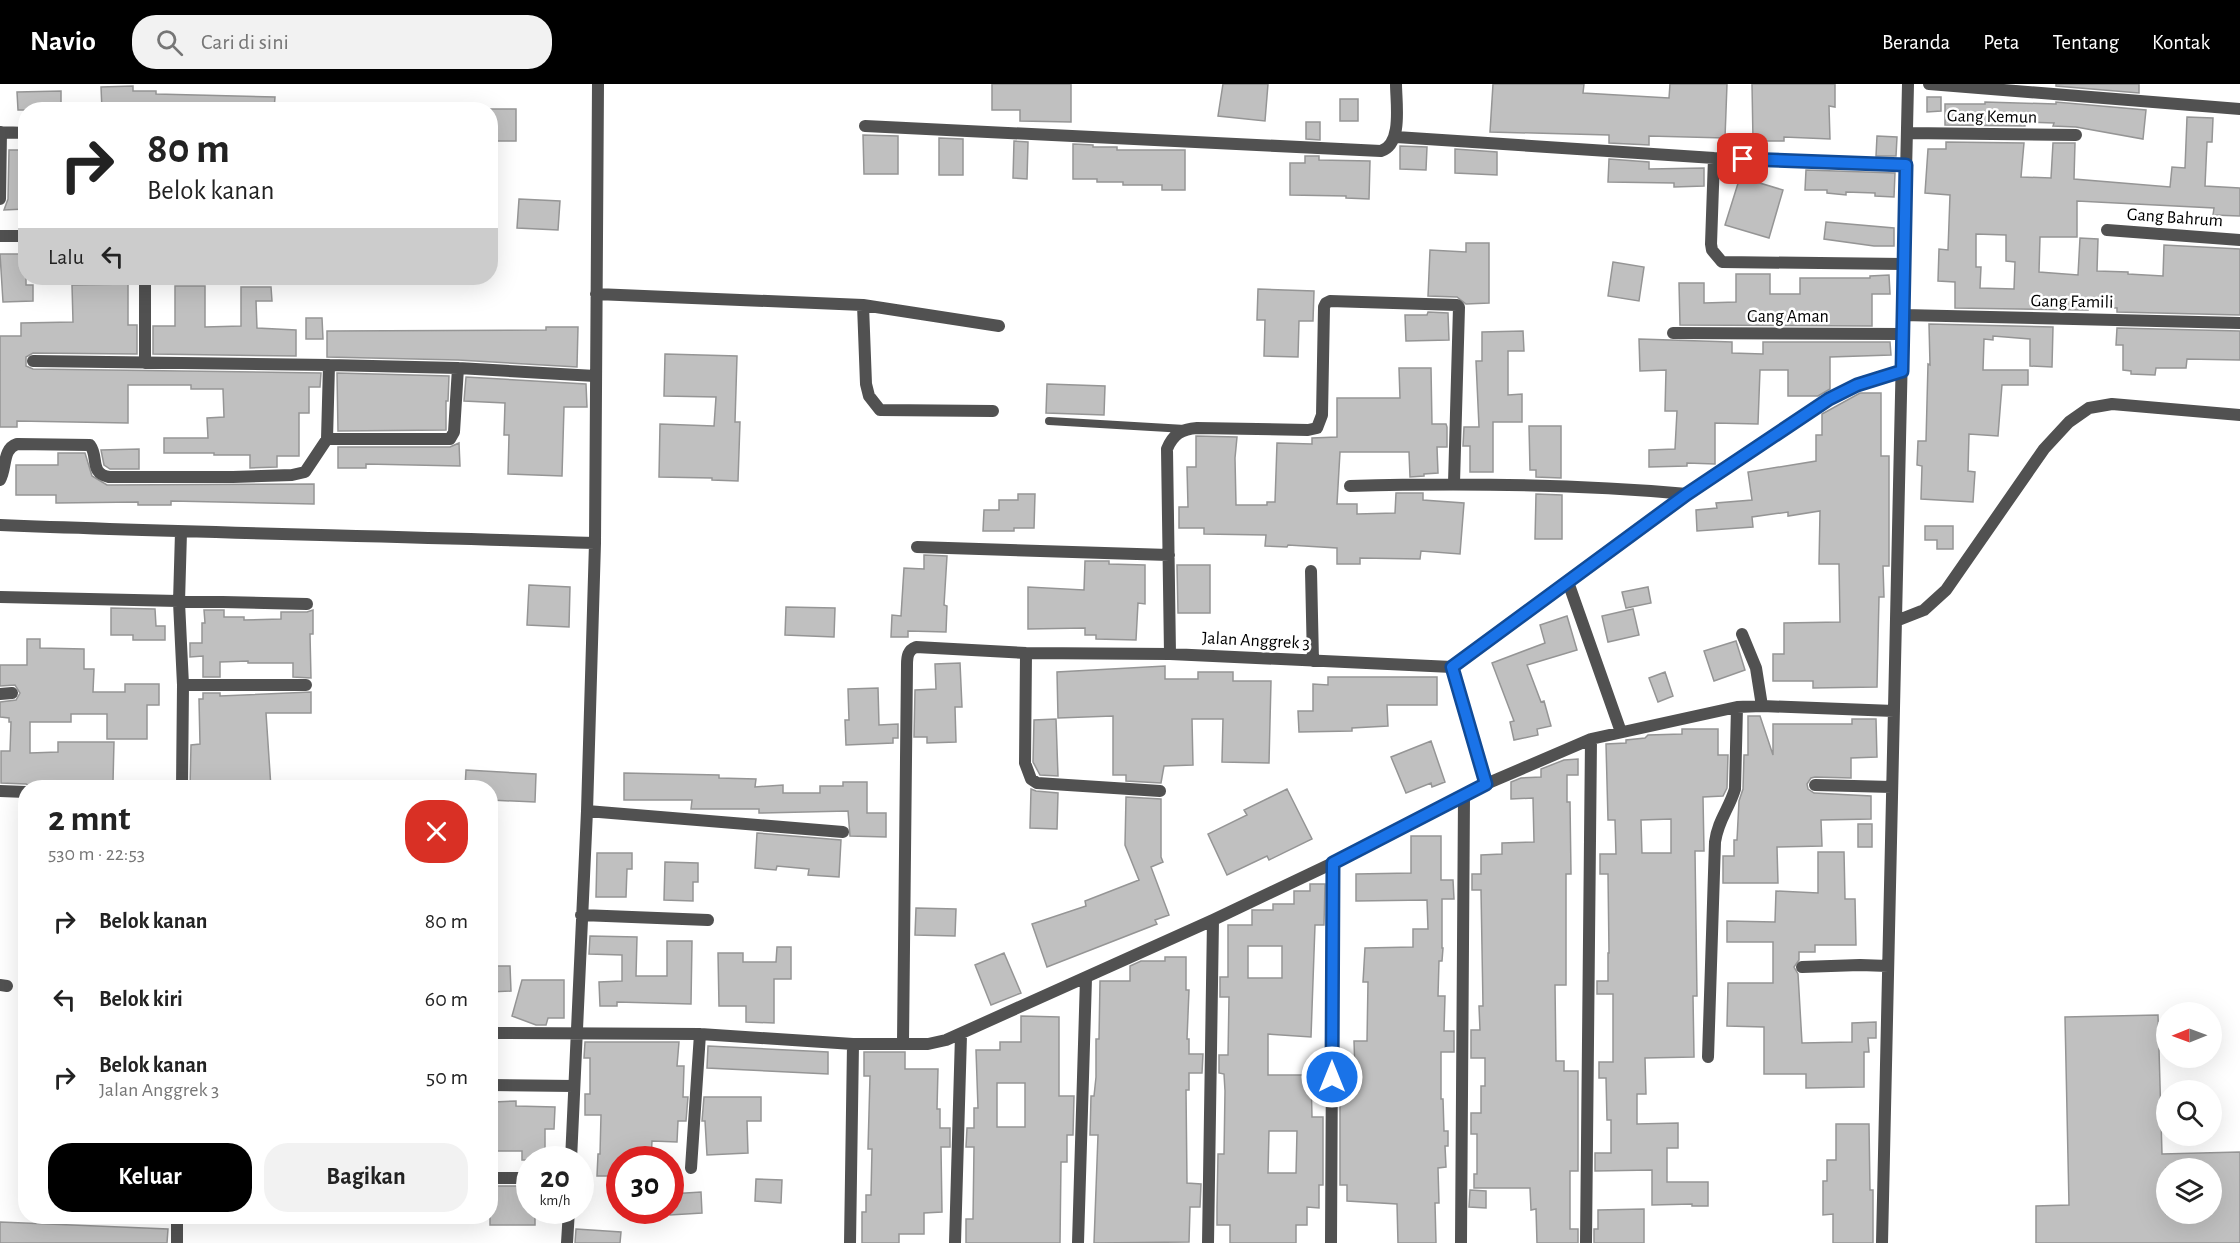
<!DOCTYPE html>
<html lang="id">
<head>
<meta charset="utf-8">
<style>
  :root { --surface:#fff; --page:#f2f2f2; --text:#222; --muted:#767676; --accent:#000 }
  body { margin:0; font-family:"Alegreya Sans",sans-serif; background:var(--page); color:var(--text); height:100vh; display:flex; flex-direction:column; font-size:22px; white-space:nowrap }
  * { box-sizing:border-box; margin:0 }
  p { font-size:20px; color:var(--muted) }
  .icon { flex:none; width:33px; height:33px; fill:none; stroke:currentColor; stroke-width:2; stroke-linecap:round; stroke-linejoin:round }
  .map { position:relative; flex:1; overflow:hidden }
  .sheet { position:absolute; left:18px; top:696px; width:480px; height:444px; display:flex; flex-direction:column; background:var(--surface); border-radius:24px; box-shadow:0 6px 24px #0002 }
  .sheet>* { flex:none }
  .top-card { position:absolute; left:18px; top:18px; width:480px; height:183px; border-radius:24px; box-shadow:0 6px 24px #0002; background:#fff; color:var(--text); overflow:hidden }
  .needle { width:39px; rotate:269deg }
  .buttons { position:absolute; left:2156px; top:918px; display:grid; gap:12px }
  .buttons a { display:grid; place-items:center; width:66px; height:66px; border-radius:50%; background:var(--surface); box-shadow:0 6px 24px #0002; font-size:30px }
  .speed { position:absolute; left:516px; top:1062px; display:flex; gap:12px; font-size:30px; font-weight:700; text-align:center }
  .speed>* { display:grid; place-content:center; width:78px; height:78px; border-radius:50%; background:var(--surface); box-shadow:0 6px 24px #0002; line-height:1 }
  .speed small { font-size:15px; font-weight:400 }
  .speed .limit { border:9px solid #d22; background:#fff; color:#111 }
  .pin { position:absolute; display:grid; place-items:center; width:51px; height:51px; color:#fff; margin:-26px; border-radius:12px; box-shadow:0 3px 9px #0006 }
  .me { position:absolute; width:66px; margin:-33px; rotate:0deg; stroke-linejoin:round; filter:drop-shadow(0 0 4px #0008) }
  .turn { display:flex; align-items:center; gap:21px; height:126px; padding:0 30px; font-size:27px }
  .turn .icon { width:78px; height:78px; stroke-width:2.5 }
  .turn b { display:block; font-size:42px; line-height:51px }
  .then { display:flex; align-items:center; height:57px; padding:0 30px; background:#0003; gap:12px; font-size:22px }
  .round { display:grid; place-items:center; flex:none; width:63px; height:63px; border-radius:24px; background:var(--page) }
  .overview { display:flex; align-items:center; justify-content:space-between; height:102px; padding:0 30px }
  h1 { font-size:36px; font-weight:600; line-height:45px }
  .action { display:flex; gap:12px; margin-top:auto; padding:12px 30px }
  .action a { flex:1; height:69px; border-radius:24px; background:var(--accent); color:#fff; font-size:24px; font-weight:600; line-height:69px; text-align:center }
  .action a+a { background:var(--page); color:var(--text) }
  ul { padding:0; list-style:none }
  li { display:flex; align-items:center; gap:18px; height:78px; padding:0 30px }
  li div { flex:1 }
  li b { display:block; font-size:22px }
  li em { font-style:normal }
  header { display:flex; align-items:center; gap:36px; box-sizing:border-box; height:84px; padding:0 30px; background:var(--accent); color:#fff }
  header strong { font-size:28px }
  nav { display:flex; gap:33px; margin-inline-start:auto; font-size:21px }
  .search { width:420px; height:54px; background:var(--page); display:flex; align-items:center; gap:15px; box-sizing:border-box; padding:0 21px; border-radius:24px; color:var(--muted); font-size:22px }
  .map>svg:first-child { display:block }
</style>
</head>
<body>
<header>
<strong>Navio</strong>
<div class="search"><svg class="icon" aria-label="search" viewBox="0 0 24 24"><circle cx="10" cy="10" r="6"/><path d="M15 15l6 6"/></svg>Cari di sini</div>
<nav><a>Beranda</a><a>Peta</a><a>Tentang</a><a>Kontak</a></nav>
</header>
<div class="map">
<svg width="2240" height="1159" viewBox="0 0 2240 1159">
  <rect width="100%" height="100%" fill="#fff"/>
  <path fill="#c0c0c0" stroke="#959595" stroke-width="1.5" fill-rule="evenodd" d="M992,0h79v38l-51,-1v-11h-28z
    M1223,0h45l-3,37 -47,-5z
    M1493,0h91l-1,9 86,5 1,-14h57l-2,54 -76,-2v9l-40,-2v-8l-119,-3z
    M1752,0h83v23l-6,-1 1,33 -46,-2v4h-31z
    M2056,0h83v9l-83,-7z
    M133,2v5h23v3l119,3 -1,13h-172l-1,-23z
    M61,7v19h-43l-1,-18z
    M1927,13h14v14l-14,1z
    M1340,15h18v22h-18z
    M1985,18l71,2v-2l90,8 -3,29 -67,-12 -23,-1 1,-3 -28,-1 -1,4 -80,-1v-21h40z
    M490,25h26v32h-26z
    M2187,33l26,1 -1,24h-5l-2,44 35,2v28l-27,-1 1,-7 -137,-7v36h-37l-1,35 39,3 2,-37 18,1 -1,32 31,1v2l35,2 1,-31 76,4v66l-123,-3v-4l-29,-1v3l-133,-2v-26l-17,-1 1,-32 9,1 2,-55 -25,-2 3,-44h18v-7l78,1 -3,34 30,1 2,-35h22l-1,36 96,8 2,-20 13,1zM1976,150l30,1v26l9,1 -1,27 -34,-1 1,-21h-5z
    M1306,38h14v18l-14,-1z
    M863,51l35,1v38h-34z
    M1877,52l20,1 -1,19h-20z
    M939,54l24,1v36h-24z
    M1014,57l14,1 -1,37 -14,-1z
    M1073,60l20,1v2h24v3h68v40h-23v-5h-39v-3h-26v-3h-24z
    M1400,62l27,1 -1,23 -26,-1z
    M1455,65l42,3v23l-42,-2z
    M9,66h17l-1,59 -21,1 4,-11z
    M1305,72h14v4l51,1 -1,38 -23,-1v-2l-56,-1v-32h15z
    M1609,75l40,3v7l55,-1v18l-30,1v-4l-66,-1z
    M1806,86l89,3 -1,24 -19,-1v-3l-29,-1v3l-19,-2v-3h-22z
    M1740,93l43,13 -14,48 -44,-13z
    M519,115l41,2 -2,29 -41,-2z
    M1826,138l68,6v18h-20l-50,-7z
    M1466,159h23v60l-23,1 -9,-7 -29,-1 2,-46 36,2z
    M0,170h26v31h7v16l-30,1z
    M1613,178l31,5 -5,34 -31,-5z
    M1736,190h34v20h30v-16h70v-2l19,-1 1,19h-18v32l-192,-1 -1,-42h25v20l32,-1z
    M128,200v41h9v29l-104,-1 -7,4v9l7,3 288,4 -1,14h-11v26h-10v43h-22v11l-27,1v-13h-36v-2h-50v-15h44l-1,-20 17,-1 -1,-28h-32v-4h-63v38l-111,-2v6h-17v-91h21v-13l52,-1 -1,-37z
    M175,202h30v41l36,-1v-39h30l1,14h-16l1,27 39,2v26l-143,-2v-28h22z
    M1258,205l56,2 -1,30h-14l-1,36 -34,-1 1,-36h-8z
    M1428,228l20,1 1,27 -43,1 -1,-26h22z
    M306,234h16l1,21h-17z
    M1929,240l124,3 -1,40 -22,-1v-27l-37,-3v4l-9,-1 -1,31h45v15h-26l-4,51 -29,-2 -1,37 7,1 -2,30 -52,-3 1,-33 -5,-1 1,-24h8l2,-77 2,1z
    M546,243h32l-1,40 -119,-7 -131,-3v-26l219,-1z
    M2117,244l123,3v29l-53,-1 -1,9h-30l-1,7 -24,-1v-3l-8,-1v-25h-7z
    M1523,247l1,20h-16v44l14,-1v28h-29v50h-23v-26h-7l1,-19h15l-3,-66h6v-29z
    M1639,255l93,3v11l31,1v-12h127l1,13 -61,2v32l-12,7h-30v-26h-28l-2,54 -43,-1v41l-28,-1v3l-38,1v-17l26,-1 2,-38h-12l1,-41 -26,1z
    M665,270l72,2 -2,66h5l-2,59 -26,-1v-2l-53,-1 1,-53 54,2 2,-29 -52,-1z
    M1399,284h32l1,56h14l1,3v20h-10l1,26 -14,1v2l-14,1 -1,-25h-69l-3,52h20v10l38,-1 1,-20h27v7l41,3 -4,51 -39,-3 -1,8 -60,-1v6h-23v-16l-49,-3 -1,2 -22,-1 1,-11 -62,-1v-6h-25v-21h9l-1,-40h9v-31l41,1 -2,21 1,47h31v-3h8l2,-59 35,1v-6l25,-1v-39h63z
    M337,289l112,3 -1,25h-2v29l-108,1z
    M466,293l120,7 1,23h-23l-2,69 -54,-2 1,-39h-5l1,-32 -41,-2z
    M1047,300l58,2 -1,29 -58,-2z
    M1860,309h21v63h8v110h-6l1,31h-5l-2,90 -64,1v-7h-40v-27h11v-31l56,-1 -1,-58h-20l1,-53 -32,5v-4l-36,5 1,10 -56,4 -1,-21 21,-2 -1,-5 36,-3 -4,-28 68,-11v-26h6v-21z
    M1529,342h32v52l-25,-1v-7h-6z
    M459,359l1,23 -94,-2v4h-28v-21h112z
    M139,365v20h-29l-6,-4 -3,-15z
    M58,369h27l7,23 15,9 207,-1v20l-143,-3v4h-33v-3l-82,1v-8h-40v-30h42z
    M1018,410h17l-1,34h-20v3h-31l1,-21h15v-10h19z
    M1536,410l26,1v44h-27z
    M1925,442h28v23h-16v-9h-12z
    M924,471l23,1 -3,49 3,1 -1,26 -38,-1v6h-17l1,-22 9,1 3,-48 20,1z
    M1085,477h24v3l36,1v39l-7,-1 -2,37 -40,-1v-4h-11v-7l-57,1v-42l56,3z
    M1177,481h33v48h-32z
    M529,501l41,2 -1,40 -42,-2z
    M1648,503l3,16 -25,5 -4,-16z
    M786,523l49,1 -1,29 -49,-2z
    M111,524l44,1 1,17h9v14h-32v-5h-22z
    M1633,525l6,26 -31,7 -6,-26z
    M204,526h20v7h20v3l37,-1v-7h26l6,-2v24h-3l1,44 -18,-1v-14h-45v-2l-28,1v15h-17v-21l-13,1v-14h12v-20h3z
    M1567,532l10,34 -50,15 14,37 3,-1 7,25 -14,3 1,6 -24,5 -4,-18 4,-1 -22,-58 53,-20 -5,-18z
    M27,555h13v9l44,1v20h10l-1,23h32v-8h34v21h-12v34h-40v-25h-36v8h-41v31l28,-1v-10h56l-1,40h-62v5l-9,1h-9l-7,-4 -25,-1v-32h9l1,-29h-2v-4l-9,-1v-15l16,-2 4,-7 -5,-8 -15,1v-21h27z
    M1736,557l9,29 -31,11 -10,-30z
    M960,579l2,44h-7l1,35 -29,1v-6h-13l1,-47 21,-1 -1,-25z
    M1165,582v13h33v-7h35v9h38l-2,82 -47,-1 1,-43h-31l1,46 -29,1 -3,17 -35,-2v-6h-13v-59l-55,2 -1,-46z
    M1665,588l8,24 -15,6 -9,-24z
    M1328,593h109v28h-50l1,21 -36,2v3l-53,1 -1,-21h15v-27l15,1z
    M878,604l1,37 19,-1v14h-5v5l-47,2 -1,-25h4l-1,-31z
    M311,608v21h-45l5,75h-81l1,-43 9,-1 -1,-45h4v-6h17v3z
    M1748,632h12l13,39v-31h79v-5h24l1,38 -26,1v20l-36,-1 -4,1 -4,6 1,5 6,4 57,3v23l-50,1 1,26 -45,1 1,36h-55v-27h11v-16h3l2,-39 4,-12 1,-34h4z
    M1056,635l2,57 -18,-1 -7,-13 1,-42z
    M1682,645h36v26h10l-1,33 -4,8 -20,1 1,54h-9l2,145h-4l1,61 -49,1 1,36h-9v30l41,-1v25h-11v34h41v24h-16v-2l-40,1v-35l-57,1v-18h16v-33h-4l-1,-42h-7v-16h14v-68h-16v-13h11v-28h1l-1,-79h-8v-20h16l-1,-34h-7l-2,-76 20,-1v-3l19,-2 3,-3 34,-1zM1671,735v34h-29l-1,-33z
    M1431,657l14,41 -13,5 -1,-4 -25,10 -15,-36z
    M1578,675v16h-11v27h3l1,72h-5v111h-11l1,76h8v10h14v100h-8v58h8v14h-41l-1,-34 -5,1 -1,-22h-56v-14h3v-40h-6v-21h10v-27h4v-28h-14v-28h9l-1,-24h4l-2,-116h-9v-16h9v-19l21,-1v-11l32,-1 -1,-44 -22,1v-17l10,-4 20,-1v-8l23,-9z
    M466,686l70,4 -1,28 -45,-2v-12h-25z
    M624,689l95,2v3l37,1 -1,8 28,-2v8h37v-7h23v-4h24v31h19v24l-36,-1 -2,-25 -89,2v-4h-68l1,-9h-68z
    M1031,705l5,2 22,2 -1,36 -27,-1z
    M1287,705l25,50 -43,21 -2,-4 -40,19 -19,-41 39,-19 -3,-5z
    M1126,713l35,2v58l2,5 -12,5 18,48 -14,5 2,4 -110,43 -15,-43 54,-18 -1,-5 54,-21 -14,-35z
    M1858,740h14v23h-14z
    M757,749l84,7 -2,37 -31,-2 1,-6 -32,-3 -1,4 -21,-2z
    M1411,752h30v44h12l1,19h-12v49h1l-1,13h-3l-1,35h7l-1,35h10v21h-13v47h2l1,32h4v15h-3l1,21 -8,1 1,35h-4l1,40h-38l-1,-39 -50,-3v-16h-7v-113h15l-1,-31h13l1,-59h-5l2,-34 48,-1v-18h15l-1,-29 -71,1v-27l55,-1z
    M1818,768h26l1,47h10l1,46h-41v7h-16v8l-5,7 4,7 4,69 50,-1v-19l24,-1v16h-8l1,14h-5v35l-58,1v-14h-42v-47l-37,-1 1,-43h45v-41h-46v-21l48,1 1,-31 42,2z
    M597,769h35v16h-5l-1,28h-30z
    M665,778l33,1v19h-5v19l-29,-1z
    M1310,800h15l-1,41h-9l-4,112 -43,-3v41h43l1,42h11v68h-4v23l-12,-1v18h-11v18h-66v-18h-13v-18l1,-53h6l1,-63 -1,-17 -5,-1v-18h9l1,-58h-9v-20h8v-52h24v-15h21v-6h21v-13h16zM1248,862h34v32h-34zM1269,1047h28l-1,42h-28z
    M916,824l40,1 -1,27 -40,-1z
    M590,852l47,1 -1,39h31v-35h25l-1,63 -74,-2v4h-17l-1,-24 23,-1v-26l-33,-1z
    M777,863h14v32h-17v44l-28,-1v-16h-27l-1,-53h25v9h33z
    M1004,869l17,40 -30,12 -16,-40z
    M1165,873h21v33h3l-2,49h2v15h14l-1,19h-13v17h-3l1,93 14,1 -1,23h-10l-1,35 -95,1 4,-108h-8l1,-39h3l2,-19v-38h3l1,-58h30v-15l11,-5h24z
    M490,882h20l1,25 -21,1z
    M522,896h42v38h-16l-2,7h-10l-24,-9z
    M2158,931l4,139 78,-2v91h-204v-37l33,-1 -4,-188zM2166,1084h45v46h-45z
    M1021,932l38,1v79h15l-1,39h-6v27h-6l-1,81h-94v-24h7l1,-72h-8l1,-19h7v-20h4l-2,-58h24v-8h21zM997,999h28v44h-28z
    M585,958h94l-2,24h7l-1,31h5l-2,24h-8l-1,21 -25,-1 -1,19h-33l-1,16h-20l1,-22h2l1,-39h-16v-21h5v-36h-6z
    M708,962l120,6v22l-121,-6z
    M864,968h41v17h33l-1,40h3v19h10v19h-9l1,65 -18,1v21h-25v9h-37v-31h4v-17h5l1,-46h-4l2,-73h-6z
    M704,1013h57v24h-14l1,32 -41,2 -2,-34h-3z
    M516,1017v5l39,1 -1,22h-9v31h-23v-9h-32v-26h4v-23z
    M1836,1040h33l1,66h3v53h-40v-29l-10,1v-34h4v-21h9z
    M756,1095l26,1 -1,23 -26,-2z
    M490,1102h40v24h5v15h-45z
    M1470,1106l16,1v17l-17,-1z
    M701,1108l1,21 -32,2v-21z
    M1644,1125v34h-50v-14h4v-19z
    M0,1138l168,7 -1,14h-167z
    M576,1145l45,3 -1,11h-45z"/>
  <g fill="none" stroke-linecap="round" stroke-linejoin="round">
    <path stroke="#515151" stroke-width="8" d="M1049,337l136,8"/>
    <path stroke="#515151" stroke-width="12" d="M1929,0l311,25
      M865,42l516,25c22,-7 15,-48 15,-67
      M0,48l26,1
      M1907,49l169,2
      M1396,53l318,21 192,7
      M1714,74l-3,86 1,6 10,12 182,2
      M0,115l1,-67
      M2107,146l133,10
      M0,152h26
      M145,194v85
      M596,210l267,11 136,21
      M863,221l3,79 3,12 11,14 113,1
      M1903,231l337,8
      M1673,249l230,1
      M329,281l129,3 137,8
      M327,355h123l4,-7 4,-64
      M0,396c7,-12 2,-31 17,-36l73,1c9,12 -1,28 19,32h124l59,-2 13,-3 22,-33 2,-74 -296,-4
      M1350,402c112,-3 225,-2 337,8
      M0,441c198,8 397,11 595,18
      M181,448l-2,70 4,83 -1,103
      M917,463l252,8
      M1311,487l2,90
      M1568,498l53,150
      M0,513l307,7
      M1896,537l28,-11 22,-20 98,-141 25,-27 20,-14 23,-4 128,11
      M1742,550l14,34 6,38
      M1026,569l-1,110 6,16 6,4 123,8
      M1170,570l-3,-205c6,-15 15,-20 30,-21l111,2 9,-2 5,-13 2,-108 2,-4 4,-2 127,4 2,2 -5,176
      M1452,583l34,117
      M183,601h123
      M0,610l12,-1
      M1815,701l77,2
      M0,707l26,1
      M587,727l256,21
      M581,831l127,5
      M1802,883l58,-2 28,1
      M0,901l7,1
      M490,949l210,1 153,10h75l18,-4 267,-120 120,-57 153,-79 105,-45 146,-32 25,-1 132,5
      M903,958l4,-377c0,-9 1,-15 9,-18l110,6 144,1 282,13 235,-173 142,-95 28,-14 45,-14
      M1708,973l7,-215c3,-22 14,-33 20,-53l2,-82
      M490,1001l84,1
      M571,1076l16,-349 8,-268 3,-459
      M691,1084l9,-134
      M490,1094h40
      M177,1132v27
      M567,1159l2,-33
      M850,1159l3,-199
      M955,1159l6,-208
      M1078,1159l8,-265
      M1208,1159l5,-323
      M1331,1159l2,-380
      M1461,1159l3,-448
      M1586,1159l5,-504
      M1882,1159l26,-1159"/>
  </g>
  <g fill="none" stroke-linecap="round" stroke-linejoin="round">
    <g stroke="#114b97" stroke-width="15">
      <path id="route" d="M1332,993l1,-214 153,-79 -34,-117 235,-173 142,-95 28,-14 45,-14 4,-206 -163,-6"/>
    </g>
    <use href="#route" stroke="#1a73e8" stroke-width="10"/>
  </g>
  <g text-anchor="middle" stroke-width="5" stroke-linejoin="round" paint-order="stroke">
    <g font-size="18" fill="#000" stroke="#fff">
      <text transform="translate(1992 32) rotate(1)" y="6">Gang Kemun</text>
      <text transform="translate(2175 133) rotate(4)" y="6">Gang Bahrum</text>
      <text transform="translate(2072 217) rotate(1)" y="6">Gang Famili</text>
      <text x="1788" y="238">Gang Aman</text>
      <text transform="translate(1256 556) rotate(3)" y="6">Jalan Anggrek 3</text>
    </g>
  </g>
</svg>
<div class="buttons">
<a><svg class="needle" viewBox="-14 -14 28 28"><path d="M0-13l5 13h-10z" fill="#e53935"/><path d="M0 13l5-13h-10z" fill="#767676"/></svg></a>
<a><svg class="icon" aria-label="search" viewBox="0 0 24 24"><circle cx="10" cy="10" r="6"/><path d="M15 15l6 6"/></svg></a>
<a><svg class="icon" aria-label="layers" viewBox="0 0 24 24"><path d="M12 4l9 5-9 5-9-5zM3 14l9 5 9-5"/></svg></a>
</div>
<div class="speed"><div>20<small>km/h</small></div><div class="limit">30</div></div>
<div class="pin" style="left:1743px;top:75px;background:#d93025"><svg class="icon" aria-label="arrive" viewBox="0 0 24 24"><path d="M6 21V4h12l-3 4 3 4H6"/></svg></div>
<svg class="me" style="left:1332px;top:993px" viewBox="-20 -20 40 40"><circle r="17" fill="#1a73e8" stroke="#fff" stroke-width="3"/><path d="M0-11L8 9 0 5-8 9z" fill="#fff"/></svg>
<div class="top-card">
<div class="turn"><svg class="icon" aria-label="right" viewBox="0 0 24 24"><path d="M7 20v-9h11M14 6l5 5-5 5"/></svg><div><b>80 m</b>Belok kanan</div></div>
<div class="then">Lalu<svg class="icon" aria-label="left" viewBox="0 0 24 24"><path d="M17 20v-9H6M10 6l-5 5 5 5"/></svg></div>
</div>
<section class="sheet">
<div class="overview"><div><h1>2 mnt</h1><p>530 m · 22:53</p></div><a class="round" style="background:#d93025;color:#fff"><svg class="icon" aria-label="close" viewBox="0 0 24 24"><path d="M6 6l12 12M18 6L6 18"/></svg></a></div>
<ul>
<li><svg class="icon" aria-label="right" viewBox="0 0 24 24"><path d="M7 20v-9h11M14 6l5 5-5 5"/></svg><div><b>Belok kanan</b></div><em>80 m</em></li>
<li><svg class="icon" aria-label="left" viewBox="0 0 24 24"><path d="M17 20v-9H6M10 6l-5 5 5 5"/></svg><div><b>Belok kiri</b></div><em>60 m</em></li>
<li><svg class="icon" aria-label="right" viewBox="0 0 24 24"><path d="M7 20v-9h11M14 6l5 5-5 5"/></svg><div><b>Belok kanan</b><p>Jalan Anggrek 3</p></div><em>50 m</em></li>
</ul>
<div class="action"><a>Keluar</a><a>Bagikan</a></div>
</section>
</div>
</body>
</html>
